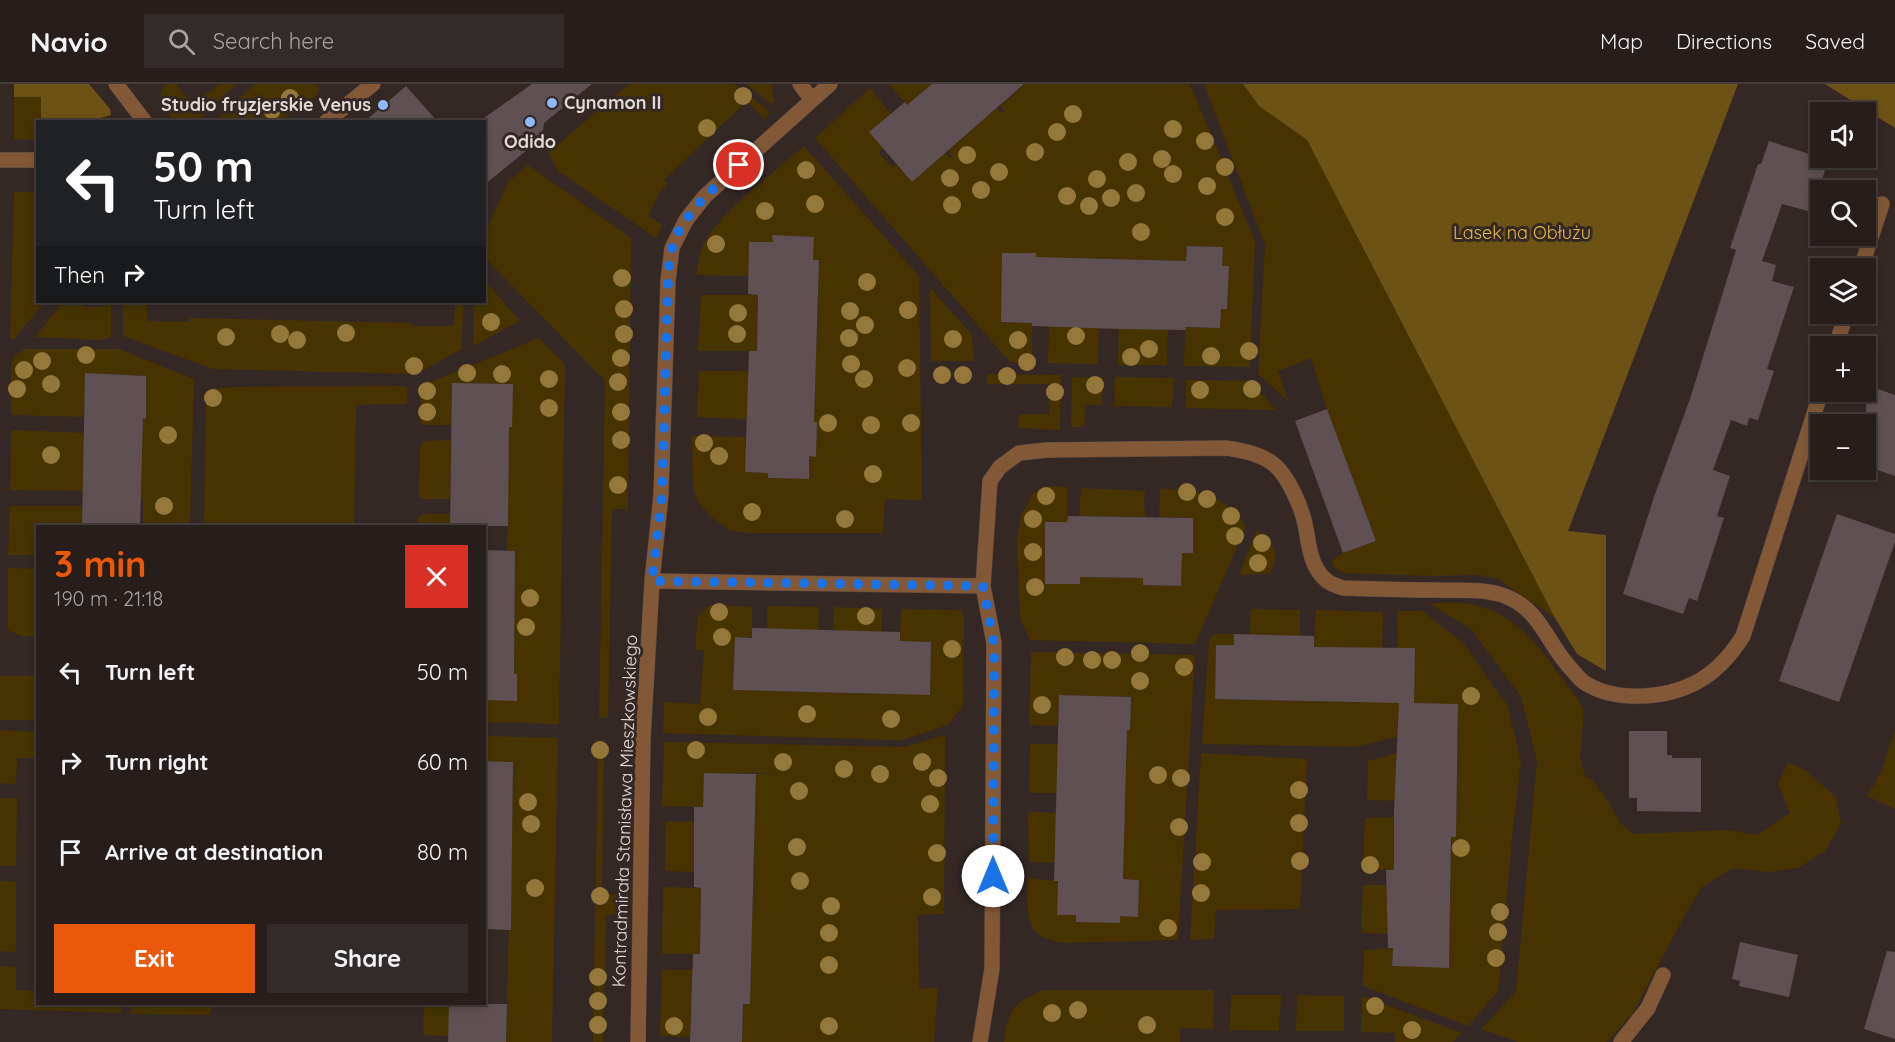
<!DOCTYPE html>
<html lang="en">
<head>
<meta charset="utf-8">
<style>
  :root { --surface:#271e1c; --page:#332b29; --text:#f1f3f6; --muted:#a4a2a3; --line:#433c3b; --accent:#ea580c }
  body { margin:0; font-family:Quicksand,sans-serif; background:var(--page); color:var(--text); height:100vh; display:flex; flex-direction:column; font-size:22px; white-space:nowrap }
  * { box-sizing:border-box; margin:0 }
  p { font-size:20px; color:var(--muted) }
  .icon { flex:none; width:33px; height:33px; fill:none; stroke:currentColor; stroke-width:2; stroke-linecap:round; stroke-linejoin:round }
  .map { position:relative; flex:1; overflow:hidden }
  .panel { position:absolute; left:36px; top:441px; width:450px; height:480px; display:flex; flex-direction:column; background:var(--surface); border-radius:0px; box-shadow:0 3px 9px #0003,0 0 0 2px var(--line) }
  .panel>* { flex:none }
  .banner { position:absolute; left:36px; top:36px; width:450px; height:183px; border-radius:0px; box-shadow:0 3px 9px #0003,0 0 0 2px var(--line); background:#202124; color:#fff; overflow:hidden }
  .buttons { position:absolute; left:1810px; top:18px; display:grid; gap:12px }
  .buttons a { display:grid; place-items:center; width:66px; height:66px; border-radius:0px; background:var(--surface); box-shadow:0 3px 9px #0003,0 0 0 2px var(--line); font-size:30px }
  .pin { position:absolute; display:grid; place-items:center; width:51px; height:51px; color:#fff; margin:-26px; border:3px solid #fff; border-radius:50%; box-shadow:0 2px 6px #0007 }
  .me { position:absolute; width:66px; margin:-33px; rotate:0deg; stroke-linejoin:round; filter:drop-shadow(0 0 4px #0008) }
  .turn { display:flex; align-items:center; gap:21px; height:126px; padding:0 18px; font-size:27px }
  .turn .icon { width:78px; height:78px; stroke-width:2.5 }
  .turn b { display:block; font-size:42px; line-height:51px }
  .then { display:flex; align-items:center; height:57px; padding:0 18px; background:#0003; gap:12px; font-size:22px }
  .round { display:grid; place-items:center; flex:none; width:63px; height:63px; border-radius:0px; background:var(--page) }
  .head { display:flex; align-items:center; justify-content:space-between; height:102px; padding:0 18px }
  h1 { font-size:36px; font-weight:700; line-height:45px; color:var(--accent) }
  .primary-button { display:flex; gap:12px; margin-top:auto; padding:12px 18px }
  .primary-button a { flex:1; height:69px; border-radius:0px; background:var(--accent); color:#fff; font-size:24px; font-weight:700; line-height:69px; text-align:center }
  .primary-button a+a { background:var(--page); color:var(--text) }
  ul { padding:0; list-style:none }
  li { display:flex; align-items:center; gap:18px; height:90px; padding:0 18px }
  li div { flex:1 }
  li b { display:block; font-size:22px }
  li em { font-style:normal }
  header { display:flex; align-items:center; gap:36px; box-sizing:border-box; height:84px; padding:0 30px; background:var(--surface); border-bottom:2px solid var(--line) }
  header strong { font-size:28px }
  nav { display:flex; gap:33px; margin-inline-start:auto; font-size:21px }
  .search { width:420px; height:54px; background:var(--page); display:flex; align-items:center; gap:15px; box-sizing:border-box; padding:0 21px; border-radius:0px; color:var(--muted); font-size:22px }
  .map>svg:first-child { display:block }
</style>
</head>
<body>
<header>
<strong>Navio</strong>
<div class="search"><svg class="icon" aria-label="search" viewBox="0 0 24 24"><circle cx="10" cy="10" r="6"/><path d="M15 15l6 6"/></svg>Search here</div>
<nav><a>Map</a><a>Directions</a><a>Saved</a></nav>
</header>
<div class="map">
<svg width="1895" height="958" viewBox="0 0 1895 958">
  <rect width="100%" height="100%" fill="#342825"/>
  <path fill="#463300" d="M166,0h10l17,21 26,-21h18l-40,37 -23,1 -15,-20 3,-14z
    M255,0h60l4,4 -2,7 -37,26h-65z
    M629,0h105l36,28 -5,8 -18,-19 -83,79 3,5 -8,8 -11,23 15,9 -7,13 -98,-67 -10,-18z
    M746,0h25l3,16 -2,4z
    M889,0h43l-25,21z
    M1025,0h165l65,157 -5,126 -66,-1 1,-39 35,1 1,-19h6l2,-43h-7v-19l-35,-1 -1,15 -150,-4v-4h-33l-2,69 31,1v41l-22,-2 -195,-224 55,-50 21,26 -21,18 13,16 -4,5 13,14 4,-3 16,18 33,-29 5,5 2,-1 -4,-6 49,-43 5,5 2,-2 -4,-5z
    M1204,0h39l16,22 48,34 248,478 -57,-39 -18,-4 -47,1 -88,-3 -9,-4 -5,-8 12,-8 33,-12 -49,-132 -16,-51 -33,13 10,30 -30,-27 7,-129z
    M14,13h27v24l-3,1 -1,18 -23,-1z
    M804,62l115,130 3,224 -37,-1 -2,34h-134l-19,-3 -20,-14 -13,-16 -4,-13 -1,-51 55,1 -1,35 22,1v5l41,1v-23h7l1,-34h-3l5,-162h-6l1,-23 -41,-2v7l-24,34 -53,-1c2,-9 3,-19 6,-27 15,-34 73,-76 102,-102z
    M528,81l103,73 -3,271h-16l-4,209h-9l6,-337 -120,-123v-25l23,-51z
    M14,108h23l1,110h7l-32,38 -3,-2z
    M485,197l35,40 -47,25 1,-44h10z
    M930,204l42,47 2,26h-43z
    M701,211h57l-1,56h-59z
    M63,218h20v5h21l1,-5h6v35l-12,3 -64,-3z
    M123,218h24v19l42,1 1,-4 221,5 1,3h42l1,-24h9l-3,47 -44,25 -204,-5 -90,-33z
    M1049,232l50,1 -1,47 -50,-1z
    M1119,234l49,11 -1,36h-49z
    M539,254l26,27 -6,359 -74,-2v-22h32v-26h-3l1,-123h-8l2,-124h3v-43l-60,-1v42h-28l-4,-3 1,-34 2,-3z
    M24,265h95l75,30 -4,147h-50v-2h3v-25h-3l3,-81h3v-42l-60,-3 -2,44 -73,-2v-49l2,-8z
    M699,287h58l-1,49 -59,-3z
    M987,290l74,1 -1,55 -42,-2 1,-14h30v-30h-62z
    M1072,293l31,1 -1,27h-16l-2,22h-13z
    M1115,293l59,1 -2,29 -58,-1z
    M1186,296l64,1 26,29 -90,-2z
    M399,302l8,1v17l-51,1 -2,121h-150l2,-126 6,-11 20,-2z
    M11,346l73,3 -1,58 -73,-1z
    M451,356l-1,59h-28l-3,-2 1,-51 6,-5z
    M1048,402l19,1v35h-22v62h35v-7l63,1v7l38,1 1,-33h11v-35l-34,-1 1,-28c39,1 61,3 86,37l-51,118 -165,-4 -10,-22 -3,-80 4,-23 12,-22z
    M1081,404l64,3 -1,14 2,12 -67,-1z
    M10,422h72v20h-44l-1,29h-29z
    M422,430h28v12h-32v-8z
    M1257,445l18,21v10l-5,14 -31,1z
    M8,484l29,1v67h-16l-13,-6z
    M1429,519c13,0 29,-1 42,1 52,10 78,58 108,97l5,10 -4,46 5,19 8,5 15,20 11,21 15,12 94,-4 29,5 33,-22 -12,-29 10,-22 17,8 31,27 5,27 -16,27 -27,17 -29,4 -36,-4 -31,19 -16,26 -53,100 -26,29h-89l-37,-13 35,-37 21,-231 -16,-64 -49,-67z
    M709,521l43,2v30h-17l-1,53 196,5 1,-53 -31,-1 1,-32 54,1 7,1 2,5 -1,89 -15,20 -46,15 -239,-7 1,-31 36,2 4,-54h-9l3,-33z
    M767,522l52,1 -1,32 -51,-2z
    M834,523l48,2v31l-49,-1z
    M1251,525l49,1v37l-51,-1z
    M1316,526l67,2 -1,37 -68,-2z
    M1397,527h25l41,32 44,62 14,56 -8,68 -15,162 -30,35 -105,-40 1,-36 29,-2 -1,18 57,1 2,-130 5,-1 2,-131 -44,-2 -16,-55z
    M1214,550h20v11h-18l-1,54 190,4 -1,34h-8l-41,10 -153,-3 7,-103z
    M1031,568l164,3 -17,285 -116,3c-9,-3 -21,-4 -27,-12 -10,-12 -7,-38 -8,-53l31,3 -1,34h19v7h44v-6h18l1,-36 -16,-1 4,-149 3,-1 1,-32 -72,-2 -1,31 -29,-1z
    M0,592h37v44h-37z
    M0,646l37,2v26h-20l-1,26 -16,-1z
    M1895,646v79l-28,-13 14,-23z
    M945,651l-1,179 -26,1 1,74 19,-2 -4,55h-192l1,-38h7l6,-230 20,-1h-71l-2,34 -41,-1 2,-64 240,5z
    M485,652l73,2 -6,304h-46l3,-127h2l2,-153 -28,-1z
    M598,660l6,1 -2,149 14,1 1,19 -11,1 -3,127h-10z
    M1030,660h36l-2,49h-35z
    M1201,669l106,6 -7,150 -84,1 -2,29 -24,1z
    M1396,669h8l-1,48 -36,-1 1,-39z
    M0,714h17l-1,68h-16z
    M1028,728l37,1 -1,50 -35,-1z
    M1402,733l-8,19v34l-31,-1 2,-51z
    M703,737l-2,51 -36,-1 1,-49z
    M0,797l16,1v70l-16,-1z
    M1363,801h32l-1,49 -33,-1z
    M663,803l38,1 -1,66h-38z
    M0,882l16,1v23l21,1 1,13h85l-2,9 -121,-4z
    M662,886h37l-8,35 -1,32 -30,-1z
    M1044,906h170l-1,39 -33,-1v14h-176c3,-31 11,-41 40,-52z
    M1231,911h50l-2,36 -49,-1z
    M1297,911l47,1v35h-48z
    M1362,912l100,37 -9,9h-58v-9l-34,-1z
    M132,920h81l-3,11 -80,-1z
    M424,920h25v32l-26,-1z"/>
  <path fill="#6c5214" d="M14,0h75l21,25 1,6 -21,6h-49v-24h-27z
    M1243,0h495l-170,447 38,4v136l-29,-17 -22,-36 -248,-478 -48,-34z
    M1825,0h70v44z"/>
  <path fill="#5e5053" d="M532,0h60l-48,39 -2,15 -58,47v-67z
    M932,0h92l-112,98 -43,-50 36,-30 2,3z
    M406,2l32,36h-74z
    M1769,57l59,19 -11,37 -4,-1 -5,15 -26,-7 -20,57 14,4 -4,16 22,6 -27,82 7,2 -16,49 -9,-2 -2,8 -16,-6 -18,50 17,6 -13,40 7,2 -27,83 -8,-3 -6,16 -60,-20 32,-100 35,-95 46,-149 -6,-2 28,-84h3z
    M772,151l42,2 -1,23h6l-5,162h3l-1,35 -7,-1v23l-41,-1v-5l-23,-1 4,-121h8l1,-56 -10,-1 1,-52h24z
    M1187,162l36,1 -1,19h7l-2,43h-6l-1,19 -35,-1 1,3 -67,-1 -87,-3v-3l-31,-1 1,-69h34v4l150,4z
    M85,289l61,3v43l-3,-1 -3,108h-58z
    M452,299l61,1 -1,43h-3l-1,99h-58z
    M1866,301l29,10v81l-29,-10z
    M1327,325l49,132 -33,12 -48,-132z
    M1837,430l58,20v8l-56,160 -60,-21z
    M1068,432l125,2v35h-11l-1,33 -38,-1v-7l-63,-1v7h-35v-62h22z
    M484,466l31,1 -1,123h3v27l-33,-1z
    M752,544l148,4v9l31,1 -1,53 -197,-5 2,-53 17,1z
    M1234,550l80,2v11l101,1 -1,55 44,1 -2,133h-5l-2,131 -57,-2 1,-18h-5l-2,-78h8v-61l5,-106 -184,-4 1,-54h18z
    M1059,611l72,2 -1,33h-3l-4,149 16,1 -1,37 -18,-1v7l-44,-1v-7h-19l1,-34h-4z
    M1629,647h38v24h5v3h29v54l-64,-1v-13h-8z
    M484,677l29,1 -2,168 -27,-1z
    M704,689l52,1 -6,230h-7l-1,38h-52l3,-88h7l1,-66 -7,-1v-80h9z
    M1740,858l58,13 -9,42 -50,-11 1,-5 -8,-2z
    M1887,867l8,1v87l-31,-10z
    M449,920h58l-1,38h-58z"/>
  <g fill="none" stroke-linecap="round" stroke-linejoin="round">
    <g stroke="#504442" stroke-width="16">
      <path id="lane" d="M116,0l29,38
        M326,38l47,-38
        M0,76h38
        M1621,958l27,-34 15,-33"/>
    </g>
    <g stroke="#504442" stroke-width="16">
      <path id="street" d="M800,0l12,16
        M1861,184l21,-64
        M1836,262l10,-32
        M652,497l331,5
        M638,958l5,-304 9,-157 9,-86 7,-214 4,-33 14,-28 19,-24 125,-112
        M980,958l12,-73 2,-326 -11,-57 7,-105 10,-14 19,-14 28,-3 180,-2c15,3 32,5 45,15 16,11 31,47 34,66 3,17 5,39 20,51 4,4 11,6 17,8 30,1 61,2 91,2 22,1 47,-2 68,5 39,13 44,48 70,75 4,4 8,10 13,13 30,19 79,16 110,0 20,-10 36,-28 48,-47l78,-244"/>
    </g>
    <use href="#lane" stroke="#825836" stroke-width="15"/>
    <use href="#street" stroke="#825836" stroke-width="15"/>
  </g>
  <g fill="#96773a">
    <circle cx="743" cy="12" r="9"/>
    <circle cx="290" cy="14" r="9"/>
    <circle cx="272" cy="26" r="9"/>
    <circle cx="1073" cy="30" r="9"/>
    <circle cx="707" cy="44" r="9"/>
    <circle cx="1173" cy="45" r="9"/>
    <circle cx="1057" cy="48" r="9"/>
    <circle cx="1205" cy="57" r="9"/>
    <circle cx="1035" cy="68" r="9"/>
    <circle cx="967" cy="71" r="9"/>
    <circle cx="1162" cy="75" r="9"/>
    <circle cx="1128" cy="78" r="9"/>
    <circle cx="1225" cy="83" r="9"/>
    <circle cx="806" cy="86" r="9"/>
    <circle cx="999" cy="88" r="9"/>
    <circle cx="1173" cy="90" r="9"/>
    <circle cx="950" cy="94" r="9"/>
    <circle cx="1097" cy="95" r="9"/>
    <circle cx="1207" cy="102" r="9"/>
    <circle cx="981" cy="106" r="9"/>
    <circle cx="1136" cy="109" r="9"/>
    <circle cx="1067" cy="112" r="9"/>
    <circle cx="1111" cy="114" r="9"/>
    <circle cx="815" cy="120" r="9"/>
    <circle cx="952" cy="121" r="9"/>
    <circle cx="1089" cy="122" r="9"/>
    <circle cx="765" cy="127" r="9"/>
    <circle cx="1225" cy="133" r="9"/>
    <circle cx="1141" cy="148" r="9"/>
    <circle cx="716" cy="160" r="9"/>
    <circle cx="622" cy="194" r="9"/>
    <circle cx="867" cy="198" r="9"/>
    <circle cx="624" cy="225" r="9"/>
    <circle cx="908" cy="226" r="9"/>
    <circle cx="850" cy="227" r="9"/>
    <circle cx="738" cy="229" r="9"/>
    <circle cx="491" cy="238" r="9"/>
    <circle cx="865" cy="241" r="9"/>
    <circle cx="346" cy="249" r="9"/>
    <circle cx="280" cy="250" r="9"/>
    <circle cx="624" cy="250" r="9"/>
    <circle cx="737" cy="250" r="9"/>
    <circle cx="1076" cy="252" r="9"/>
    <circle cx="226" cy="253" r="9"/>
    <circle cx="849" cy="254" r="9"/>
    <circle cx="953" cy="255" r="9"/>
    <circle cx="297" cy="256" r="9"/>
    <circle cx="1018" cy="256" r="9"/>
    <circle cx="1149" cy="265" r="9"/>
    <circle cx="1249" cy="267" r="9"/>
    <circle cx="86" cy="271" r="9"/>
    <circle cx="1211" cy="272" r="9"/>
    <circle cx="1131" cy="273" r="9"/>
    <circle cx="621" cy="274" r="9"/>
    <circle cx="42" cy="277" r="9"/>
    <circle cx="1027" cy="278" r="9"/>
    <circle cx="851" cy="280" r="9"/>
    <circle cx="414" cy="282" r="9"/>
    <circle cx="907" cy="284" r="9"/>
    <circle cx="24" cy="286" r="9"/>
    <circle cx="467" cy="289" r="9"/>
    <circle cx="502" cy="290" r="9"/>
    <circle cx="942" cy="291" r="9"/>
    <circle cx="963" cy="291" r="9"/>
    <circle cx="1007" cy="292" r="9"/>
    <circle cx="549" cy="295" r="9"/>
    <circle cx="864" cy="295" r="9"/>
    <circle cx="618" cy="298" r="9"/>
    <circle cx="51" cy="300" r="9"/>
    <circle cx="1095" cy="301" r="9"/>
    <circle cx="17" cy="305" r="9"/>
    <circle cx="1252" cy="305" r="9"/>
    <circle cx="1200" cy="306" r="9"/>
    <circle cx="427" cy="307" r="9"/>
    <circle cx="1055" cy="308" r="9"/>
    <circle cx="213" cy="314" r="9"/>
    <circle cx="549" cy="324" r="9"/>
    <circle cx="427" cy="328" r="9"/>
    <circle cx="621" cy="328" r="9"/>
    <circle cx="828" cy="339" r="9"/>
    <circle cx="911" cy="339" r="9"/>
    <circle cx="871" cy="341" r="9"/>
    <circle cx="168" cy="351" r="9"/>
    <circle cx="621" cy="356" r="9"/>
    <circle cx="704" cy="359" r="9"/>
    <circle cx="51" cy="371" r="9"/>
    <circle cx="719" cy="372" r="9"/>
    <circle cx="873" cy="390" r="9"/>
    <circle cx="618" cy="401" r="9"/>
    <circle cx="1187" cy="408" r="9"/>
    <circle cx="1046" cy="412" r="9"/>
    <circle cx="1207" cy="415" r="9"/>
    <circle cx="164" cy="422" r="9"/>
    <circle cx="752" cy="428" r="9"/>
    <circle cx="1231" cy="432" r="9"/>
    <circle cx="845" cy="435" r="9"/>
    <circle cx="1033" cy="435" r="9"/>
    <circle cx="1235" cy="452" r="9"/>
    <circle cx="1262" cy="459" r="9"/>
    <circle cx="1033" cy="468" r="9"/>
    <circle cx="1258" cy="479" r="9"/>
    <circle cx="1035" cy="503" r="9"/>
    <circle cx="530" cy="514" r="9"/>
    <circle cx="719" cy="528" r="9"/>
    <circle cx="866" cy="532" r="9"/>
    <circle cx="526" cy="543" r="9"/>
    <circle cx="722" cy="553" r="9"/>
    <circle cx="952" cy="565" r="9"/>
    <circle cx="1140" cy="569" r="9"/>
    <circle cx="1065" cy="573" r="9"/>
    <circle cx="1092" cy="576" r="9"/>
    <circle cx="1112" cy="576" r="9"/>
    <circle cx="1184" cy="583" r="9"/>
    <circle cx="1140" cy="597" r="9"/>
    <circle cx="1471" cy="612" r="9"/>
    <circle cx="1042" cy="621" r="9"/>
    <circle cx="807" cy="630" r="9"/>
    <circle cx="708" cy="633" r="9"/>
    <circle cx="891" cy="635" r="9"/>
    <circle cx="600" cy="666" r="9"/>
    <circle cx="696" cy="666" r="9"/>
    <circle cx="783" cy="678" r="9"/>
    <circle cx="922" cy="678" r="9"/>
    <circle cx="844" cy="685" r="9"/>
    <circle cx="880" cy="690" r="9"/>
    <circle cx="1158" cy="691" r="9"/>
    <circle cx="938" cy="694" r="9"/>
    <circle cx="1181" cy="694" r="9"/>
    <circle cx="1299" cy="706" r="9"/>
    <circle cx="799" cy="707" r="9"/>
    <circle cx="528" cy="718" r="9"/>
    <circle cx="930" cy="720" r="9"/>
    <circle cx="1299" cy="739" r="9"/>
    <circle cx="531" cy="740" r="9"/>
    <circle cx="1179" cy="743" r="9"/>
    <circle cx="797" cy="763" r="9"/>
    <circle cx="1461" cy="764" r="9"/>
    <circle cx="937" cy="769" r="9"/>
    <circle cx="1300" cy="777" r="9"/>
    <circle cx="1202" cy="778" r="9"/>
    <circle cx="1370" cy="781" r="9"/>
    <circle cx="800" cy="797" r="9"/>
    <circle cx="535" cy="804" r="9"/>
    <circle cx="1201" cy="809" r="9"/>
    <circle cx="600" cy="812" r="9"/>
    <circle cx="932" cy="813" r="9"/>
    <circle cx="831" cy="822" r="9"/>
    <circle cx="1500" cy="828" r="9"/>
    <circle cx="1168" cy="844" r="9"/>
    <circle cx="1498" cy="848" r="9"/>
    <circle cx="829" cy="849" r="9"/>
    <circle cx="1496" cy="874" r="9"/>
    <circle cx="829" cy="881" r="9"/>
    <circle cx="598" cy="893" r="9"/>
    <circle cx="598" cy="917" r="9"/>
    <circle cx="1375" cy="922" r="9"/>
    <circle cx="1078" cy="926" r="9"/>
    <circle cx="1052" cy="929" r="9"/>
    <circle cx="598" cy="941" r="9"/>
    <circle cx="1147" cy="941" r="9"/>
    <circle cx="674" cy="942" r="9"/>
    <circle cx="829" cy="942" r="9"/>
    <circle cx="1412" cy="946" r="9"/>
  </g>
  <g fill="none" stroke-linecap="round" stroke-linejoin="round">
    <path stroke="#1a73e8" stroke-width="10" stroke-dasharray="0 18" d="M739,81c-25,23 -57,49 -67,83 -3,10 -3,22 -4,32l-6,215 -10,86 331,5 11,58 -1,232"/>
  </g>
  <g fill="#8fb8fd" stroke="#342825" stroke-width="2">
    <circle cx="552" cy="19" r="6"/>
    <circle cx="383" cy="21" r="6"/>
    <circle cx="530" cy="38" r="6"/>
  </g>
  <g text-anchor="middle" stroke-width="6" stroke-linejoin="round" paint-order="stroke">
    <g font-size="18" font-weight="bold" fill="#e2dad8" stroke="#342825" text-anchor="start">
      <text x="564" y="25">Cynamon II</text>
      <text x="371" y="27" text-anchor="end">Studio fryzjerskie Venus</text>
      <text x="530" y="64" text-anchor="middle">Odido</text>
    </g>
    <g font-size="18" fill="#e7b84c" stroke="#342825">
      <text x="1522" y="155">Lasek na Obłużu</text>
    </g>
    <g font-size="18" fill="#e2dad8" stroke="#342825">
      <text transform="translate(625 727) rotate(-88)" y="6">Kontradmirała Stanisława Mieszkowskiego</text>
    </g>
  </g>
</svg>
<div class="buttons">
<a><svg class="icon" aria-label="sound" viewBox="0 0 24 24"><path d="M4 9h4l5-4v14l-5-4H4zM17 9q2 3 0 6"/></svg></a>
<a><svg class="icon" aria-label="search" viewBox="0 0 24 24"><circle cx="10" cy="10" r="6"/><path d="M15 15l6 6"/></svg></a>
<a><svg class="icon" aria-label="layers" viewBox="0 0 24 24"><path d="M12 4l9 5-9 5-9-5zM3 14l9 5 9-5"/></svg></a>
<a>+</a>
<a>−</a>
</div>
<div class="pin" style="left:739px;top:81px;background:#d93025"><svg class="icon" aria-label="arrive" viewBox="0 0 24 24"><path d="M6 21V4h12l-3 4 3 4H6"/></svg></div>
<svg class="me" style="left:993px;top:792px" viewBox="-20 -20 40 40"><circle r="19" fill="#fff"/><path d="M0-13L10 11 0 6-10 11z" fill="#1a73e8"/></svg>
<div class="banner">
<div class="turn"><svg class="icon" aria-label="left" viewBox="0 0 24 24"><path d="M17 20v-9H6M10 6l-5 5 5 5"/></svg><div><b>50 m</b>Turn left</div></div>
<div class="then">Then<svg class="icon" aria-label="right" viewBox="0 0 24 24"><path d="M7 20v-9h11M14 6l5 5-5 5"/></svg></div>
</div>
<section class="panel">
<div class="head"><div><h1>3 min</h1><p>190 m · 21:18</p></div><a class="round" style="background:#d93025;color:#fff"><svg class="icon" aria-label="close" viewBox="0 0 24 24"><path d="M6 6l12 12M18 6L6 18"/></svg></a></div>
<ul>
<li><svg class="icon" aria-label="left" viewBox="0 0 24 24"><path d="M17 20v-9H6M10 6l-5 5 5 5"/></svg><div><b>Turn left</b></div><em>50 m</em></li>
<li><svg class="icon" aria-label="right" viewBox="0 0 24 24"><path d="M7 20v-9h11M14 6l5 5-5 5"/></svg><div><b>Turn right</b></div><em>60 m</em></li>
<li><svg class="icon" aria-label="arrive" viewBox="0 0 24 24"><path d="M6 21V4h12l-3 4 3 4H6"/></svg><div><b>Arrive at destination</b></div><em>80 m</em></li>
</ul>
<div class="primary-button"><a>Exit</a><a>Share</a></div>
</section>
</div>
</body>
</html>
